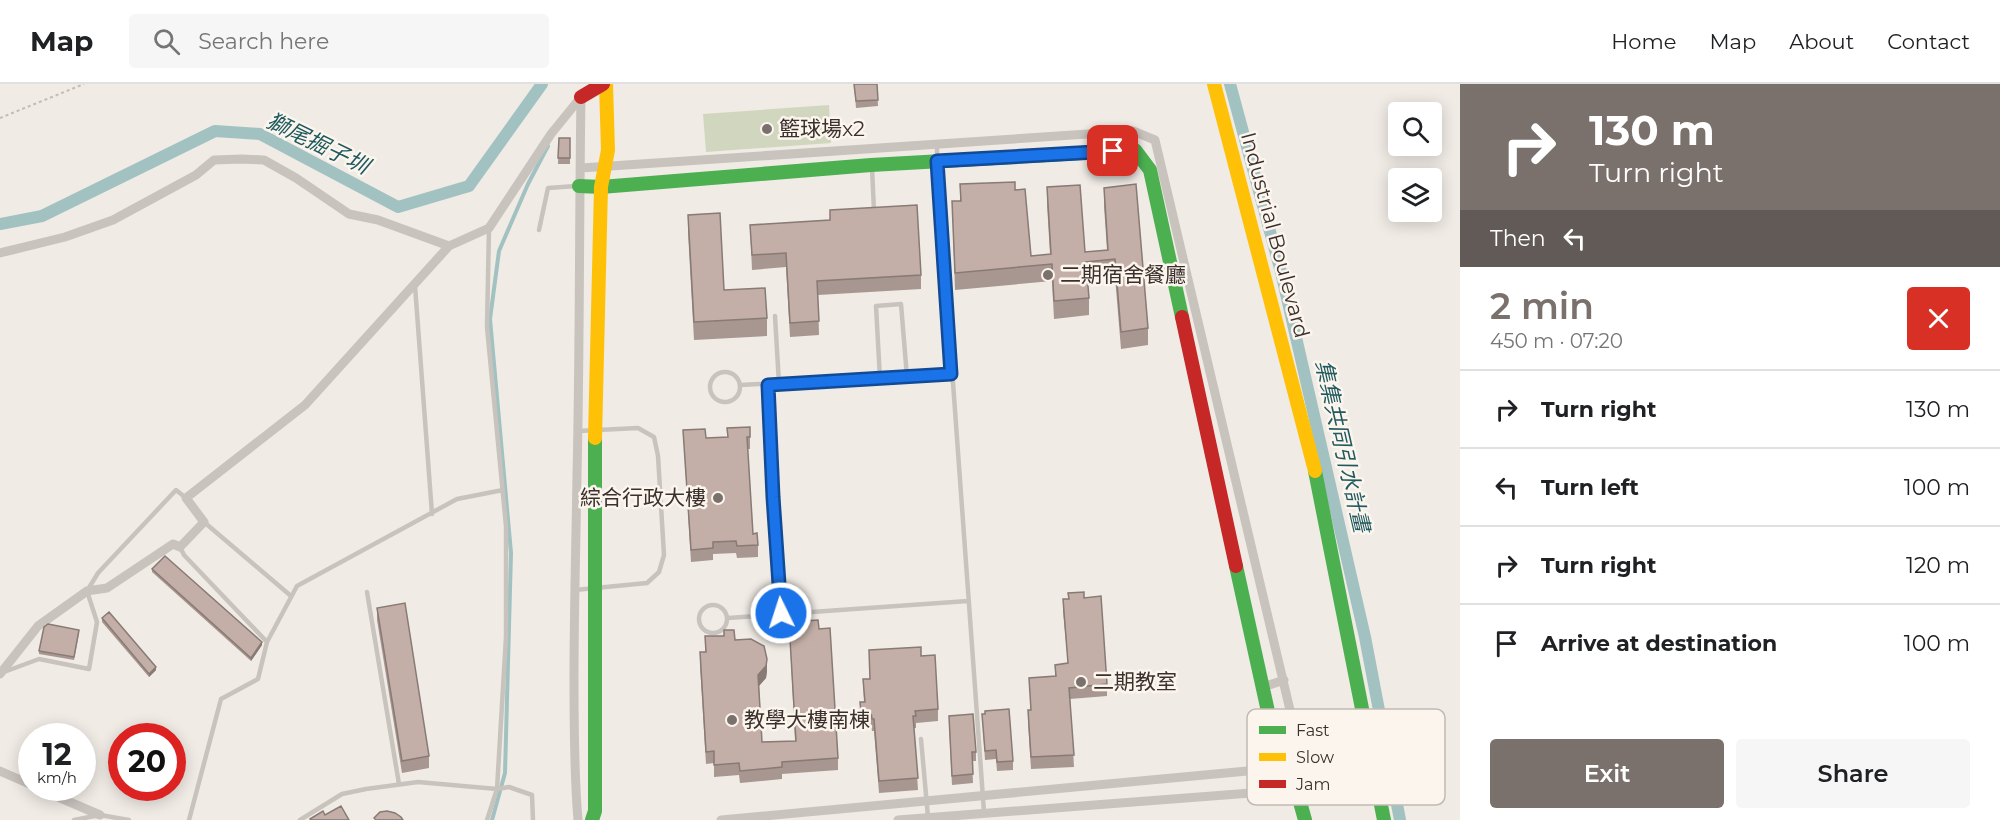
<!DOCTYPE html>
<html lang="en">
<head>
<meta charset="utf-8">
<style>
  :root { --surface:#fff; --page:#f6f6f6; --text:#202124; --muted:#757577; --line:#e0e0e0; --accent:#7a716c }
  body { margin:0; font-family:Montserrat,"Noto Sans TC",sans-serif; background:var(--page); color:var(--text); height:100vh; display:flex; flex-direction:column; font-size:22px; white-space:nowrap }
  * { box-sizing:border-box; margin:0 }
  p { font-size:20px; color:var(--muted) }
  .icon { flex:none; width:33px; height:33px; fill:none; stroke:currentColor; stroke-width:2; stroke-linecap:round; stroke-linejoin:round }
  .map { position:relative; flex:1; overflow:hidden }
  .drawer { display:flex; flex-direction:column; background:var(--surface); width:540px }
  .drawer>* { flex:none }
  .guide { background:#7a716c; color:#fff; overflow:hidden }
  .fabs { position:absolute; left:1388px; top:18px; display:grid; gap:12px }
  .fabs a { display:grid; place-items:center; width:54px; height:54px; border-radius:6px; background:var(--surface); box-shadow:0 3px 15px #0003; font-size:30px }
  .speed { position:absolute; left:18px; top:639px; display:flex; gap:12px; font-size:30px; font-weight:700; text-align:center }
  .speed>* { display:grid; place-content:center; width:78px; height:78px; border-radius:50%; background:var(--surface); box-shadow:0 3px 15px #0003; line-height:1 }
  .speed small { font-size:15px; font-weight:400 }
  .speed .limit { border:9px solid #d22; background:#fff; color:#111 }
  .pin { position:absolute; display:grid; place-items:center; width:51px; height:51px; color:#fff; margin:-26px; border-radius:12px; box-shadow:0 3px 9px #0006 }
  .me { position:absolute; width:66px; margin:-33px; rotate:356deg; stroke-linejoin:round; filter:drop-shadow(0 0 4px #0008) }
  .turn { display:flex; align-items:center; gap:21px; height:126px; padding:0 30px; font-size:27px }
  .turn .icon { width:78px; height:78px; stroke-width:2.5 }
  .turn b { display:block; font-size:42px; line-height:51px }
  .then { display:flex; align-items:center; height:57px; padding:0 30px; background:#0003; gap:12px; font-size:22px }
  .round { display:grid; place-items:center; flex:none; width:63px; height:63px; border-radius:6px; background:var(--page) }
  .headline { display:flex; align-items:center; justify-content:space-between; height:102px; padding:0 30px }
  h1 { font-size:36px; font-weight:600; line-height:45px; color:var(--accent) }
  .action { display:flex; gap:12px; margin-top:auto; padding:12px 30px }
  .action a { flex:1; height:69px; border-radius:6px; background:var(--accent); color:#fff; font-size:24px; font-weight:600; line-height:69px; text-align:center }
  .action a+a { background:var(--page); color:var(--text) }
  ul { padding:0; list-style:none }
  li { display:flex; align-items:center; gap:18px; height:78px; padding:0 30px; border-top:2px solid var(--line) }
  li div { flex:1 }
  li b { display:block; font-size:22px }
  li em { font-style:normal }
  header { display:flex; align-items:center; gap:36px; box-sizing:border-box; height:84px; padding:0 30px; background:var(--surface); border-bottom:2px solid var(--line) }
  header strong { font-size:28px }
  nav { display:flex; gap:33px; margin-inline-start:auto; font-size:21px }
  .search { width:420px; height:54px; background:var(--page); display:flex; align-items:center; gap:15px; box-sizing:border-box; padding:0 21px; border-radius:6px; color:var(--muted); font-size:22px }
  main { display:flex; flex:1; min-height:0 }
  .map>svg:first-child { display:block }
</style>
</head>
<body>
<header>
<strong>Map</strong>
<div class="search"><svg class="icon" aria-label="search" viewBox="0 0 24 24"><circle cx="10" cy="10" r="6"/><path d="M15 15l6 6"/></svg>Search here</div>
<nav><a>Home</a><a>Map</a><a>About</a><a>Contact</a></nav>
</header>
<main>
<div class="map">
<svg width="1460" height="736" viewBox="0 0 1460 736">
  <rect width="100%" height="100%" fill="#f0ebe5"/>
  <path fill="#d1d6bf" d="M829,21l2,38 -125,9 -3,-38z"/>
  <g fill="none" stroke-linecap="round" stroke-linejoin="round">
    <path stroke="#a1c2c1" stroke-width="4" d="M492,736l13,-47 6,-220 -21,-234 9,-68 29,-67 20,-38"/>
    <path stroke="#a1c2c1" stroke-width="12" d="M1230,0l51,188 84,365 35,183
      M0,140l42,-8 173,-85 45,3 138,73 71,-21 73,-102"/>
    <path stroke="#c2bbb6" stroke-width="2" stroke-dasharray="3 3" stroke-linecap="butt" d="M0,34l84,-34"/>
    <path stroke="#c9c3be" stroke-width="4.5" d="M937,61v16l47,651
      M872,84l2,43
      M539,146l9,-42 28,-2
      M415,202l17,228
      M775,232l4,68
      M710 303a15 15 0 1 1 30 0a15 15 0 1 1-30 0Z
      M880,295l-4,-73 25,-2 6,73
      M740,301l211,-11
      M768,301l5,112 8,116
      M204,438l87,74
      M180,463l4,8 83,87
      M575,506l72,-7 12,-11 5,-17 -6,-99 -4,-19 -16,-9 -60,3
      M367,508l32,192
      M699 535a14 14 0 1 1 28 0a14 14 0 1 1-28 0Z
      M728,534l240,-17
      M4,588l35,-13 50,10 8,-47 -10,-31 11,-18 78,-83 10,8
      M921,655l7,78
      M74,736l26,-5 29,5
      M189,736l32,-121 37,-20 9,-37 30,-56 160,-87 46,-9
      M300,736l42,-26 24,-5 52,-7 79,7 12,-2 23,8 1,25
      M487,736l10,-31 9,-152v-111l-19,-199 2,-99"/>
    <path stroke="#c9c3be" stroke-width="9" d="M581,84l552,-37 22,9 144,608 -6,29
      M0,169l65,-16 48,-17 83,-45 18,-15 28,-1 22,1 32,18 53,36 29,6 71,26 40,-18 62,-94 30,-37
      M0,590l38,-48 49,-35 20,-3 66,-44 7,3 24,-25 -18,-24 119,-93 144,-159
      M1263,603l21,-7
      M0,687l32,14
      M37,704l63,27
      M578,736c-4,-47 -4,-94 -4,-141 0,-68 2,-136 3,-205 3,-125 2,-252 4,-377
      M721,736l548,-51 24,8
      M898,736l366,-28 29,-15"/>
    <path stroke="#4caf50" stroke-width="14" d="M579,102l22,1 270,-22 264,-15 15,20 32,147
      M1315,387l69,349
      M1236,482l40,182 17,29 12,43
      M592,736l3,-9v-373"/>
    <path stroke="#ffc107" stroke-width="14" d="M1214,0l101,387
      M595,354l6,-251 7,-37 -2,-66"/>
    <path stroke="#c62828" stroke-width="14" d="M581,13l22,-13
      M1182,233l54,249"/>
  </g>
  <path fill="#a89690" d="M854,0h23l1,22 -22,2z
    M559,54h11v26h-12z
    M960,100l55,6 16,66 19,-2 -3,-50v-17l38,65 22,-2 -3,-44v-18l44,140v17l-27,4 -6,-72 -28,2 2,19v17l-35,4 -2,-38 -97,9 -3,-89h8z
    M830,126l91,65v14l-103,6 1,40 -29,2 -4,-70 -34,3 -2,-45 80,-5z
    M688,131l36,75 43,28v18l-73,4 -6,-108z
    M750,343v22h-3l6,85 5,11v12l-21,1 -1,-5 -23,1v6l-22,2 -8,-132 23,8 21,-1z
    M152,485l110,76 -11,16 -99,-89z
    M1068,509l16,5 23,86v12l-37,3 4,68 -43,2 -3,-47v-12h3l-2,-32 26,-2v-11l13,-2 -5,-52v-12h5z
    M377,524l52,148v12l-27,5 -25,-153z
    M102,534l54,52 -7,7 -47,-55z
    M789,538l30,7 19,129v12l-56,4v5l-42,4 -1,-8 -25,2v-14l-8,1 -6,-100v-12h5v-16l30,4 32,31 -1,7 -7,8 3,56 33,-1z
    M79,549l-5,27 -35,-6v-3z
    M869,566l52,6 17,53v12l-22,2v5h-2l4,62 -39,3 -5,-62h-2l-1,-7h-10l-1,-10v-12h4l-1,-23h7z
    M982,630l31,47v9l-16,1 -1,-12 -11,1z
    M949,641l27,27v9h-4l1,22 -21,2z"/>
  <path fill="#887a75" d="M262,558v3l-11,16v-3z
    M767,575v12l-1,7 -8,9v-12z
    M156,583v3l-7,7v-3z"/>
  <path fill="#c3afa7" stroke="#887a75" stroke-width="1.5" d="M854,0h23l1,16 -22,1z
    M559,54h11v20h-12z
    M1015,98v8l10,-1 6,67 20,-2 -4,-67 33,-2 5,67 23,-2 -4,-62 32,-4 12,144 -27,4 -6,-73 -29,3 3,36 -35,3 -2,-37 -97,9 -3,-72h9l-1,-17z
    M917,121l4,70 -104,6 2,40 -29,2 -4,-70 -34,2 -2,-30 80,-5v-10z
    M720,129l4,77 41,-2 2,30 -73,4 -6,-107z
    M750,343v10h-3l6,97 4,-1 1,12 -21,1 -1,-5 -23,1v6l-22,2 -8,-120 22,-1 1,9 22,-1 -1,-9z
    M165,472l97,86 -11,16 -99,-89z
    M1084,508v6l17,-2 6,88 -38,4 5,67 -43,2 -3,-47h3l-2,-32 27,-2 -1,-11 13,-2 -5,-64h6l-1,-6z
    M405,519l24,153 -27,5 -25,-153z
    M109,528l47,55 -7,7 -47,-56z
    M818,536l1,9 11,-1 8,130 -56,4v5l-42,4 -1,-8 -25,2v-14l-8,1 -6,-100h6l-1,-16h19v-6h10l1,10 16,-1 13,7 3,13 -1,7 -8,9 4,67 34,-1 -7,-119z
    M48,540l31,6 -5,27 -35,-6 5,-24z
    M921,563v9l14,-1 3,54 -23,2 1,5h-3l5,62 -39,3 -5,-62h-2l-1,-7h-10l-1,-10h5l-2,-23h7l-1,-29z
    M1009,625l4,52 -16,1 -1,-12 -11,1 -3,-37h3v-3z
    M973,630l3,38h-4l1,22 -21,2 -3,-60z
    M341,722l8,14h-38l-1,-1 13,-8 2,4z
    M387,727l8,2 6,4 2,3h-27l-2,-2 6,-6z"/>
  <g fill="none" stroke-linecap="round" stroke-linejoin="round">
    <g stroke="#114b97" stroke-width="15">
      <path id="route" d="M781,529l-8,-116 -5,-112 183,-11 -14,-213 176,-10"/>
    </g>
    <use href="#route" stroke="#1a73e8" stroke-width="10"/>
  </g>
  <g fill="#7a716c" stroke="#fbf5ee" stroke-width="2">
    <circle cx="767" cy="45" r="6"/>
    <circle cx="1048" cy="191" r="6"/>
    <circle cx="718" cy="414" r="6"/>
    <circle cx="1081" cy="598" r="6"/>
    <circle cx="732" cy="636" r="6"/>
  </g>
  <g text-anchor="middle" stroke-width="5" stroke-linejoin="round" paint-order="stroke">
    <g font-size="21" fill="#3b302b" stroke="#fbf5ee" text-anchor="start">
      <text x="779" y="52">籃球場x2</text>
      <text x="1060" y="198">二期宿舍餐廳</text>
      <text x="706" y="421" text-anchor="end">綜合行政大樓</text>
      <text x="1093" y="605">二期教室</text>
      <text x="744" y="643">教學大樓南棟</text>
    </g>
    <g font-size="21" fill="#3b302b" stroke="#fbf5ee">
      <text transform="translate(1275 151) rotate(75)" y="7">Industrial Boulevard</text>
    </g>
    <g font-size="22" font-style="italic" fill="#1f5a5e" stroke="#fbf5ee">
      <text transform="translate(318 59) rotate(26)" y="8">獅尾掘子圳</text>
      <text transform="translate(1343 362) rotate(77)" y="8">集集共同引水計畫</text>
    </g>
  </g>
  <rect x="1247" y="625" width="198" height="96" rx="9" fill="#fbf5ee" stroke="#c1bab4" stroke-width="1.5"/>
  <rect x="1259" y="642" width="27" height="8" fill="#4caf50"/>
  <rect x="1259" y="669" width="27" height="8" fill="#ffc107"/>
  <rect x="1259" y="696" width="27" height="8" fill="#c62828"/>
  <g font-size="16" fill="#3b302b">
    <text x="1296" y="652">Fast</text>
    <text x="1296" y="679">Slow</text>
    <text x="1296" y="706">Jam</text>
  </g>
</svg>
<div class="fabs">
<a><svg class="icon" aria-label="search" viewBox="0 0 24 24"><circle cx="10" cy="10" r="6"/><path d="M15 15l6 6"/></svg></a>
<a><svg class="icon" aria-label="layers" viewBox="0 0 24 24"><path d="M12 4l9 5-9 5-9-5zM3 14l9 5 9-5"/></svg></a>
</div>
<div class="speed"><div>12<small>km/h</small></div><div class="limit">20</div></div>
<div class="pin" style="left:1113px;top:67px;background:#d93025"><svg class="icon" aria-label="arrive" viewBox="0 0 24 24"><path d="M6 21V4h12l-3 4 3 4H6"/></svg></div>
<svg class="me" style="left:781px;top:529px" viewBox="-20 -20 40 40"><circle r="17" fill="#1a73e8" stroke="#fff" stroke-width="3"/><path d="M0-11L8 9 0 5-8 9z" fill="#fff"/></svg>
</div>
<section class="drawer">
<div class="guide">
<div class="turn"><svg class="icon" aria-label="right" viewBox="0 0 24 24"><path d="M7 20v-9h11M14 6l5 5-5 5"/></svg><div><b>130 m</b>Turn right</div></div>
<div class="then">Then<svg class="icon" aria-label="left" viewBox="0 0 24 24"><path d="M17 20v-9H6M10 6l-5 5 5 5"/></svg></div>
</div>
<div class="headline"><div><h1>2 min</h1><p>450 m · 07:20</p></div><a class="round" style="background:#d93025;color:#fff"><svg class="icon" aria-label="close" viewBox="0 0 24 24"><path d="M6 6l12 12M18 6L6 18"/></svg></a></div>
<ul>
<li><svg class="icon" aria-label="right" viewBox="0 0 24 24"><path d="M7 20v-9h11M14 6l5 5-5 5"/></svg><div><b>Turn right</b></div><em>130 m</em></li>
<li><svg class="icon" aria-label="left" viewBox="0 0 24 24"><path d="M17 20v-9H6M10 6l-5 5 5 5"/></svg><div><b>Turn left</b></div><em>100 m</em></li>
<li><svg class="icon" aria-label="right" viewBox="0 0 24 24"><path d="M7 20v-9h11M14 6l5 5-5 5"/></svg><div><b>Turn right</b></div><em>120 m</em></li>
<li><svg class="icon" aria-label="arrive" viewBox="0 0 24 24"><path d="M6 21V4h12l-3 4 3 4H6"/></svg><div><b>Arrive at destination</b></div><em>100 m</em></li>
</ul>
<div class="action"><a>Exit</a><a>Share</a></div>
</section>
</main>
</body>
</html>
